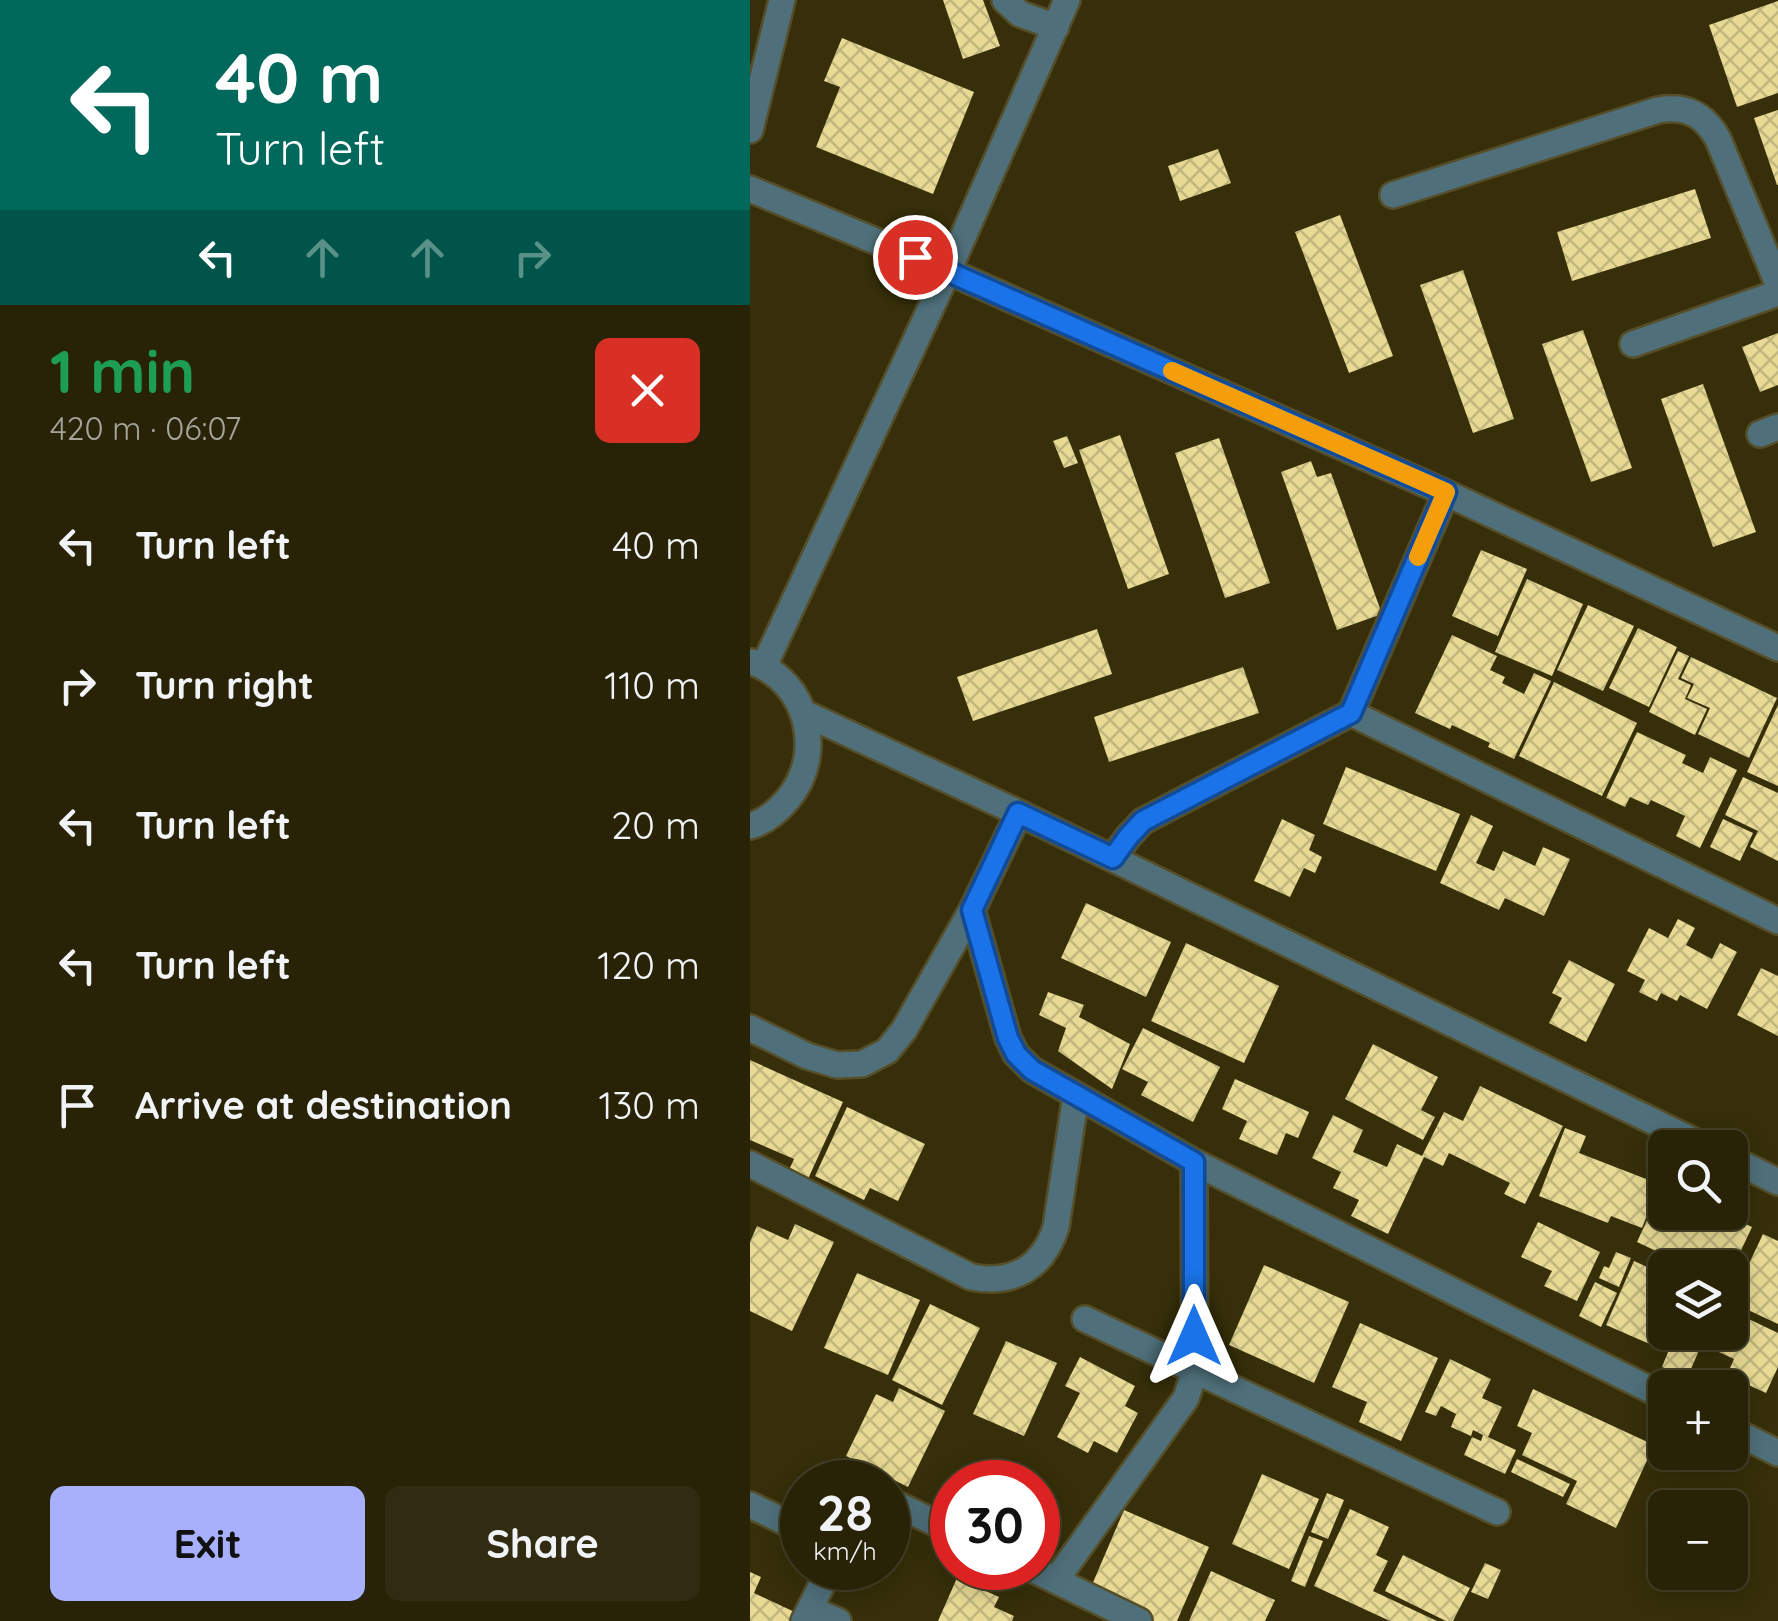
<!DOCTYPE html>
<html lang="en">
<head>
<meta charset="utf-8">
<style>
  :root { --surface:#282307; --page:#302b11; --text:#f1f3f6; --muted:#a5a49b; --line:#444028; --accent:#a8b0fc }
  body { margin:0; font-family:Quicksand,sans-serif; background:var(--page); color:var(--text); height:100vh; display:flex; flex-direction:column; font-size:38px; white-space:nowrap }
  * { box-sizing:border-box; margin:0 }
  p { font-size:32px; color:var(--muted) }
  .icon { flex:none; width:55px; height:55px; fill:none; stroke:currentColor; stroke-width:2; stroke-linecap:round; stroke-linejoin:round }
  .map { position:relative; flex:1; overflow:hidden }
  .side { display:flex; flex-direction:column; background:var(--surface); width:750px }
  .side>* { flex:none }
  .top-card { background:#00695c; color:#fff; overflow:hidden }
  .controls { position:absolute; left:898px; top:1130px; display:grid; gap:20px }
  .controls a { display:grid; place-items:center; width:100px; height:100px; border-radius:15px; background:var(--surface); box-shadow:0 5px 25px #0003,0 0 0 2px var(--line); font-size:50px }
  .speed { position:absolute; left:30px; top:1460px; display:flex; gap:20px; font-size:50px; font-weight:700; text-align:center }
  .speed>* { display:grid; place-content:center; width:130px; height:130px; border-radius:50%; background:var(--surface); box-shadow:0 5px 25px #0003,0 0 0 2px var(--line); line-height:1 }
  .speed small { font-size:25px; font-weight:400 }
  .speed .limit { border:15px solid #d22; background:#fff; color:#111 }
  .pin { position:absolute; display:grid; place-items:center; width:85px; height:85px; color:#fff; margin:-42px; border:5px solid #fff; border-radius:50%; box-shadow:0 2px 10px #0007 }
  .me { position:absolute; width:110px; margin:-55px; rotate:0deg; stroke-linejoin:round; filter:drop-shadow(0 0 8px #0008) }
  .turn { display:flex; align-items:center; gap:35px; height:210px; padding:0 50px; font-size:45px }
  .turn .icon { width:130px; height:130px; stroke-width:2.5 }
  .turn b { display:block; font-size:70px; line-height:85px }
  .lanes { display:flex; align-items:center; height:95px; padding:0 50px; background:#0003; justify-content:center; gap:50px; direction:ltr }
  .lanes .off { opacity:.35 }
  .round { display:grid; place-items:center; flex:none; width:105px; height:105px; border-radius:15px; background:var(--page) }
  .head { display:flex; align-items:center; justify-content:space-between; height:170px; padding:0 50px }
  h1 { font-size:60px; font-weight:700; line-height:75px; color:#1e9e55 }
  .button { display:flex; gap:20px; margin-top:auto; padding:20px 50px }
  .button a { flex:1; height:115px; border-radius:15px; background:var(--accent); color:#111; font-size:40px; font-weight:700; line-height:115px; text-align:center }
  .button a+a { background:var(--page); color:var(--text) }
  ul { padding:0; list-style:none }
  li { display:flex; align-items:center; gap:30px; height:140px; padding:0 50px }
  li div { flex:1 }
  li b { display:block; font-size:38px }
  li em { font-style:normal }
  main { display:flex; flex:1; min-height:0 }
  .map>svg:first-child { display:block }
</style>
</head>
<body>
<main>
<section class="side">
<div class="top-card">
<div class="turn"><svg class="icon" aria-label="left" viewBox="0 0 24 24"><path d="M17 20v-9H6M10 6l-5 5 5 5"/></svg><div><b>40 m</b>Turn left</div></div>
<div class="lanes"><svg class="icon" aria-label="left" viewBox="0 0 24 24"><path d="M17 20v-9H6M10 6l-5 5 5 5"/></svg><svg class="icon off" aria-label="ahead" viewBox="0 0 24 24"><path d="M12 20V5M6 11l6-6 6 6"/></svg><svg class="icon off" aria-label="ahead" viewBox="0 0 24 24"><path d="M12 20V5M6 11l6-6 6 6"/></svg><svg class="icon off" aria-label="right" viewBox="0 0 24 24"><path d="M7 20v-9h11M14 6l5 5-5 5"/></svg></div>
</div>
<div class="head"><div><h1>1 min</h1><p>420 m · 06:07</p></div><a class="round" style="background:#d93025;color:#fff"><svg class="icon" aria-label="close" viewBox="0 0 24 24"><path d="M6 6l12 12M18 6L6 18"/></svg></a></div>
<ul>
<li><svg class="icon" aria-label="left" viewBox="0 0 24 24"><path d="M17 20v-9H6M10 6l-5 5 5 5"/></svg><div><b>Turn left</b></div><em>40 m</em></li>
<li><svg class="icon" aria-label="right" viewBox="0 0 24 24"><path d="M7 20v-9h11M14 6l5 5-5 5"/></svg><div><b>Turn right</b></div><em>110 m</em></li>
<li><svg class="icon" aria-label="left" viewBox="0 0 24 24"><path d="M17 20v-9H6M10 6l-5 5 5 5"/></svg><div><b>Turn left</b></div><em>20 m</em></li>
<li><svg class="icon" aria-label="left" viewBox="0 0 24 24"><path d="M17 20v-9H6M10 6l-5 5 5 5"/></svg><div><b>Turn left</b></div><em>120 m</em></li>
<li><svg class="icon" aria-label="arrive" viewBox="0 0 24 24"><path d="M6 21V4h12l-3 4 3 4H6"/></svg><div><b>Arrive at destination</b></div><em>130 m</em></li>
</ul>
<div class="button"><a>Exit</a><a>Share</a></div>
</section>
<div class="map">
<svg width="1028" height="1621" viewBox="0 0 1028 1621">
  <defs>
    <pattern id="building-cross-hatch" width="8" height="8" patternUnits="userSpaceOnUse" patternTransform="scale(2.5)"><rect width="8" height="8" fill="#e8da94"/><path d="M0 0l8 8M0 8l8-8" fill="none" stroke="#c0b67e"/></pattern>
  </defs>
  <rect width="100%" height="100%" fill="#362f09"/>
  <path fill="url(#building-cross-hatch)" d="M193,0h40l17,46 -37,13z
    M1028,1v92l-41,14 -28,-82z
    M92,38l132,54 -41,102 -117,-47 24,-60 -16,-6z
    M1028,110v75h-1l-23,-67z
    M468,149l13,34 -51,18 -12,-35z
    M945,189l16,49 -139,43 -15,-49z
    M590,215l53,141 -44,17 -54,-141z
    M713,270l51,149 -41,14 -53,-148z
    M833,330l49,138 -41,14 -49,-138z
    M1028,333v52l-18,7 -18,-45z
    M953,384l53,148 -43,15 -52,-148z
    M370,435l49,139 -41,15 -49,-139z
    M317,436l11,27 -14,5 -11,-27z
    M469,438l51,145 -45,15 -50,-145z
    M561,461l6,16 14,-4 51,141 -45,16 -56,-158z
    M731,550l46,19 -29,67 -46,-20z
    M777,579l56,25 -31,72 -57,-24z
    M838,605l46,21 -31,65 -46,-21z
    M888,628l39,19 -28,60 -40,-19z
    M347,629l15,45 -139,47 -16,-44z
    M702,635l45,21 -7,14 15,7 -3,6 22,11 10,-21 17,8 -37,78 -26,-12 2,-4 -38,-18 -2,4 -35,-16z
    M928,651l11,5 -11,23 13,6 -6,14 22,10 -12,26 -46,-23z
    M941,657l86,41 -28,60 -51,-24 12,-26 -23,-10 7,-14 -13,-6z
    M493,667l16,46 -150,49 -15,-45z
    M804,682l83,41 -35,73 -83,-40z
    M1028,705v81l-31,-14z
    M887,732l49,23 -4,8 21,10 7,-16 27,13 -37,78 -24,-12 9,-20 -34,-16 -3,5 -18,-8 -5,10 -19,-9z
    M596,767l114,47 -24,57 -113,-47z
    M993,777l35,16v68l-28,-14 8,-16 -33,-16z
    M721,815l22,11 -17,37 18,8 9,-20 32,15 8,-19 27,12 -26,57 -39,-18 -6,12 -59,-27z
    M532,819l33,16 -6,15 13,7 -7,16 -11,-5 -14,29 -36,-16z
    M973,819l30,14 -13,28 -30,-14z
    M336,903l85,39 -25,55 -85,-39z
    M928,919l17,9 -9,17 26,14 8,-16 17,9 -30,57 -27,-14 -3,6 -16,-8 -4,8 -18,-9 6,-12 -18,-9 22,-43 19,10z
    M436,943l93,43 -35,77 -93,-42z
    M819,960l46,24 -29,58 -37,-19 13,-25 -10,-5z
    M1011,968l17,8v60l-41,-21z
    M298,992l36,13 -5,12 51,27 -18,45 -54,-38 8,-23 -27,-13z
    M393,1028l77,39 -27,55 -52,-27 7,-13 -26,-13z
    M623,1044l65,33 -17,33 14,7 -12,23 -78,-41z
    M0,1060l93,42 -35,77 -19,-9 5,-11 -44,-19z
    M485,1079l74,33 -11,26 -12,-5 -9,22 -38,-16 8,-18 -25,-12z
    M730,1086l83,40 -38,78 -21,-10 6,-11 -61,-30 -6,13 -19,-9 -36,77 -37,-18 8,-16 -26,-12 8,-16 -29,-14 21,-43 30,15 -10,22 34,15 10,-23 25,12 22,-44 19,9z
    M97,1107l78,37 -27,57 -28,-13 -6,12 -49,-24z
    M815,1128l21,8 -7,17 80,31 -17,44 -31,-12 -3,7 -69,-27z
    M915,1181v31h56l31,15 -22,47v-6h-38l-55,-26z
    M788,1222l62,30 -23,49 -33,-15 8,-15 -31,-14z
    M45,1224l39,18 -42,89 -42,-20v-69l7,-16 31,14z
    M1013,1234l15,7v83l-47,-22z
    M866,1252l15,6 -12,29 -20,-9 5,-12 5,2z
    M884,1261l31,14v57h42l-20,46 -25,-11 6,-15 -62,-27z
    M514,1265l85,37 -35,81 -85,-38z
    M107,1273l63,27 -32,75 -64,-27z
    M845,1282l22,11 -16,34 -22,-11z
    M180,1304l50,24 -38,77 -50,-25z
    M980,1310l48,23v34l-12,26 -39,-18 7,-16 -28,-13 6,-14h18z
    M610,1323l78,35 -37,83 -42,-19 8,-20 -35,-15z
    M256,1341l51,22 -33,73 -51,-22z
    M330,1357l55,29 -10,20 13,7 -21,40 -23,-12 -6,12 -31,-16 23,-44 -15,-7z
    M700,1359l41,20 -9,19 20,9 -14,30 28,13 -11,24 -41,-19 8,-18 9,4 2,-6 -10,-5 -2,6 -20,-9 5,-13 -15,-8 -5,10 -11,-4z
    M149,1388l46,23 -37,76 -62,-31 30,-62 17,8z
    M783,1389l121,56 -38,83 -50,-24 11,-23 -55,-26 10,-22 -15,-7z
    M767,1459l53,25 -7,13 -52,-25z
    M512,1474l57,25 -30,70 -57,-25z
    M577,1493l17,7 -16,39 -17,-7z
    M600,1509l39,18 -13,28 12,6 -15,30 64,30h-47l-76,-35z
    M374,1510l85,37 -32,74h-26l-63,-27z
    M559,1536l14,5 -18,46 -14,-6z
    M653,1555l67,33 -17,33h-7l-61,-30z
    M735,1563l16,7 -13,29 -17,-7z
    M461,1571l64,29 -10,21h-76z
    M0,1572l11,5 -7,16 47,22 -3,6h-48z
    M207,1578l42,19 -5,10 20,9 -2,5h-74z"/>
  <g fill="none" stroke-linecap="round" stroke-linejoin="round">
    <g stroke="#554e29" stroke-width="30">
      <path id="minor" d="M255,0l15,14 36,13
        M0,130l32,-130
        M0,189l198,82 498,222
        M643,195l265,-85c28,-5 46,4 60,29l60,145
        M883,344l145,-51
        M1010,434l18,-7
        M14,666l184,-395 119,-271
        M54,713l215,100 689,335
        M601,713l95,-220 332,155
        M269,813l-47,97 36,128 8,16 16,16 162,92 471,235
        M0,826c15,-4 28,-15 38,-27 38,-45 20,-118 -36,-137
        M363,858l15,-21 15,-16 208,-108 427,208
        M0,1028l57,28 30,9 25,-1 25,-13 17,-21 68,-120
        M980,1158l48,24
        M0,1164l221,113c42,8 72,-9 85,-50l20,-132
        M335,1319l412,193
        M980,1429l48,24
        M138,1503l8,1 56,27
        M0,1505l52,25
        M280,1568l109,53
        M306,1580l130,-182 9,-28 -1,-208
        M60,1609l28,12
        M54,1621l26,-53"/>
    </g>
    <use href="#minor" stroke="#4f707a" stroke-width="25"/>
  </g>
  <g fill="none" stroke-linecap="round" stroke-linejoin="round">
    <g stroke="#114b97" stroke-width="25">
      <path id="route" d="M165,257l531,235 -95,221 -208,108 -15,16 -15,21 -95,-45 -46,97 36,128 8,16 16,16 162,92v174"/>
    </g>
    <use href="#route" stroke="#1a73e8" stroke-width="18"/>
    <path stroke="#f59e0b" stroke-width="18" d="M422,371l274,121 -28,65"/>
  </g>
</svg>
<div class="controls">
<a><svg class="icon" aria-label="search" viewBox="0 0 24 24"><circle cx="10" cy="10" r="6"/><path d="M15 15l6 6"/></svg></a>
<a><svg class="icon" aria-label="layers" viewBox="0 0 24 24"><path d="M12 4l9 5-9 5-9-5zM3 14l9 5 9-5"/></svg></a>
<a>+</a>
<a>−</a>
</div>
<div class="speed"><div>28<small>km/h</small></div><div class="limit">30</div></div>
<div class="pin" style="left:165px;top:257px;background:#d93025"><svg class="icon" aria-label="arrive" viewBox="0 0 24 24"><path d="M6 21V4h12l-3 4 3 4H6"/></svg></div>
<svg class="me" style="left:444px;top:1336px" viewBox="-20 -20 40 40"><path d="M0-17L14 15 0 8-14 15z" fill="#1a73e8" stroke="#fff" stroke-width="4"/></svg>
</div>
</main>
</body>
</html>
